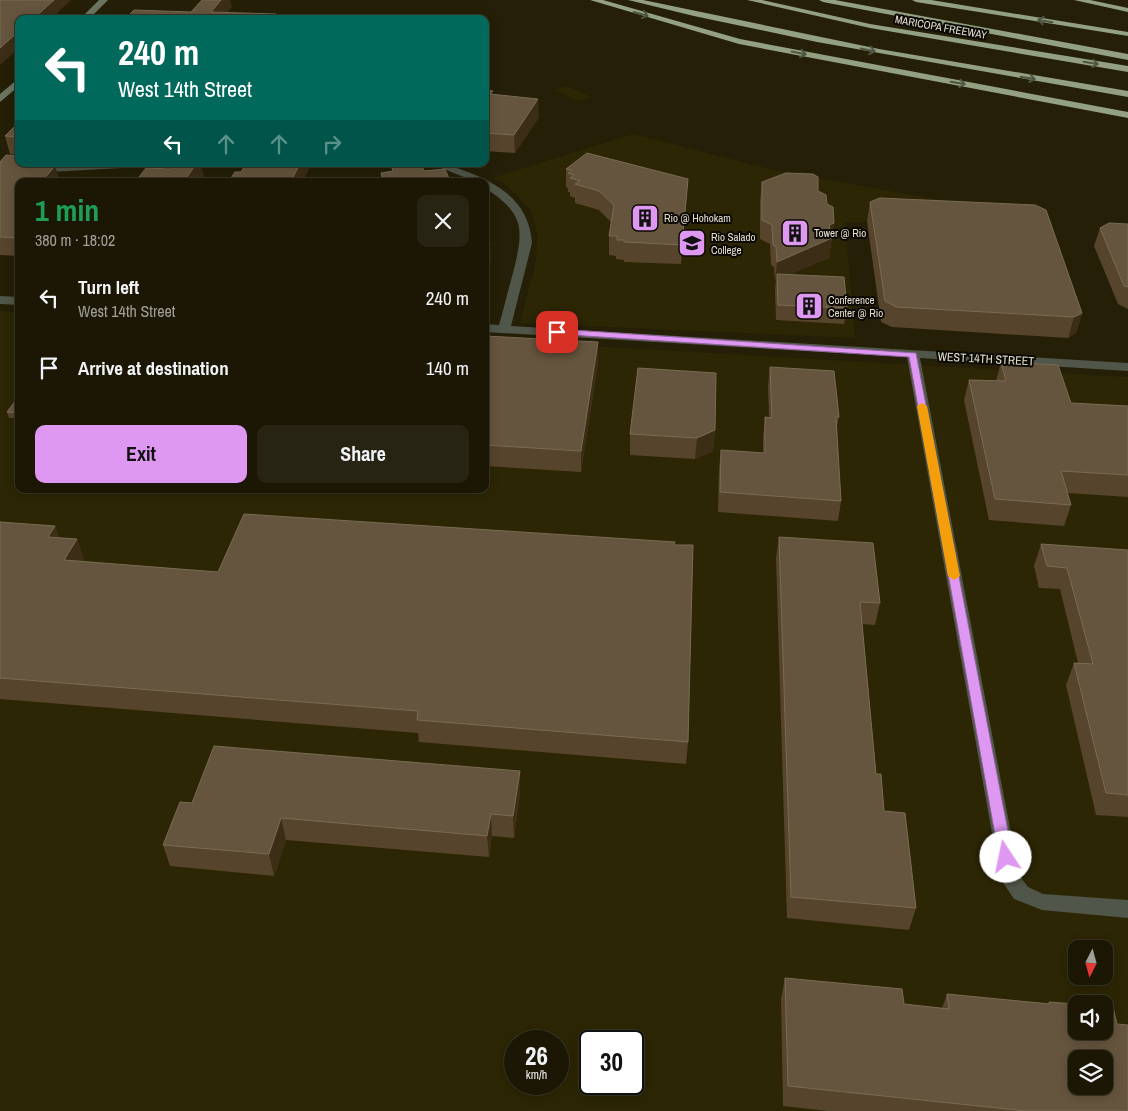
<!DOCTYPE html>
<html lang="en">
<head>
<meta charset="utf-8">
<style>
  :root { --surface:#1b1704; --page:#282413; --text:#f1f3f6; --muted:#a09f9a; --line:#393626; --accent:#df98f1 }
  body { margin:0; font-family:"Archivo Narrow",sans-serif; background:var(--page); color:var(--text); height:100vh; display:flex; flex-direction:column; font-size:19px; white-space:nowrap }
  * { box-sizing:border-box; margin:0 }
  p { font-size:16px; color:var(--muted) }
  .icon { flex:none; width:28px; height:28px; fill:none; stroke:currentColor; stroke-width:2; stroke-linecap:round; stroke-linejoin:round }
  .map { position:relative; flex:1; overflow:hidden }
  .sheet { position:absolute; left:15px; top:178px; width:474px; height:315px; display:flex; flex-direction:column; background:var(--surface); border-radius:10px; box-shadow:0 2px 12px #0003,0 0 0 1px var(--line) }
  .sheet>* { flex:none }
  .banner { position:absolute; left:15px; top:15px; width:474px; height:152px; border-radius:10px; box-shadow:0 2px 12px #0003,0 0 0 1px var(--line); background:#00695c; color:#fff; overflow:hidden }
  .needle { width:32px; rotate:186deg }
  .buttons { position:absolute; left:1068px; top:940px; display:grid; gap:10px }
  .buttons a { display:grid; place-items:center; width:45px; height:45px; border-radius:10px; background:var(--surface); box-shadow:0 2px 12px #0003,0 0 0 1px var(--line); font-size:25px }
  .speed { position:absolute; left:504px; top:1030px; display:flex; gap:10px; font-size:25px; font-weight:700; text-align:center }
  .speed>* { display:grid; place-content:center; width:65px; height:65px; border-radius:50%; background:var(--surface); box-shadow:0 2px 12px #0003,0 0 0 1px var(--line); line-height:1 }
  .speed small { font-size:12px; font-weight:400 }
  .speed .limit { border:2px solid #111; border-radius:8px; background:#fff; color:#111 }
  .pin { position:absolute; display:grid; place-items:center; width:42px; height:42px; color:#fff; margin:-21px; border-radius:10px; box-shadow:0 2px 8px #0006 }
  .me { position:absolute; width:55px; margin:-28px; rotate:349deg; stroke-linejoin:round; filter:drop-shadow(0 0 4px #0008) }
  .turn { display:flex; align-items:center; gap:18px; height:105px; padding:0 20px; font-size:22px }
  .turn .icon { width:65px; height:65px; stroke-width:2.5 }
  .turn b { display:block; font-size:35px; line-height:42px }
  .lanes { display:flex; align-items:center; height:48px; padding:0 20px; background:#0003; justify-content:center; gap:25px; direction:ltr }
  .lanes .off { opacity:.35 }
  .round { display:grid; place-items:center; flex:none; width:52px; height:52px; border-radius:10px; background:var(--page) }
  .overview { display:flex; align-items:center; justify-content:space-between; height:85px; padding:0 20px }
  h1 { font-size:30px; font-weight:700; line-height:38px; color:#1e9e55 }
  .primary-button { display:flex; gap:10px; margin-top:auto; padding:10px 20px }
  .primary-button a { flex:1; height:58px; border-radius:10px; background:var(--accent); color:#111; font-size:20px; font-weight:700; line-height:58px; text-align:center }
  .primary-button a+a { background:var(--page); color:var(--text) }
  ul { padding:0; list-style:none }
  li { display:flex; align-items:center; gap:15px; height:70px; padding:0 20px }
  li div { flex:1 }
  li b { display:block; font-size:19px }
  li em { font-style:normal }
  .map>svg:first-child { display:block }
</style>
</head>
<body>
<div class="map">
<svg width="1128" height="1111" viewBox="0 0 1128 1111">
  <rect width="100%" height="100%" fill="#241f06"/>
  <path fill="#2c2604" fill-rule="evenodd" d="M566,86l8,3 17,8 -12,4 -25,-11z
    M633,134l141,36 177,32 -72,13 -16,7h-18l10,116 -335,-15 15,-58 3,-30 -7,-24 -13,-15 -16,-14 -10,-4z
    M0,311l19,2v176h466v-149l643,37v734h-1128zM1076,949h28v27h-28zM1076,1004h28v27h-28zM515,1041h43v43h-43zM590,1041h42v43h-42zM1076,1059h28v27h-28z"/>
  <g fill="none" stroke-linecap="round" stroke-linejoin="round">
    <path fill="#505649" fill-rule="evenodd" d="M0,164l50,2 95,-2 -5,3 -90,5 -50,-2z
      M431,164c12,-1 22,3 34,7 35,13 64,31 67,72l-21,83 617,37v8l-208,-13 99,517 9,12 15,7 85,6v18l-86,-8 -28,-11 -14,-21 -93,-521 -422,-25v-8l14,1c5,-17 9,-35 14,-52 11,-44 12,-59 -28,-85v-7h-11z
      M0,296l19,1v8l-19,-1z"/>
    <path fill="#6b7461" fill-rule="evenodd" d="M99,0h9l-19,19h-9z
      M19,78v8l-19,16v-8z"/>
    <path fill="#93a182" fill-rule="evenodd" d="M590,0h13l137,39 388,73v6l-389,-74z
      M628,0h15l236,49 249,42v6l-311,-55 -123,-26z
      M747,0h15l108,24 258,42v6l-258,-44z
      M819,0h16l255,47 38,7v6l-305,-58z
      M912,0h19l197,32v4l-212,-34z
      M1074,0h16l38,8v4z"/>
  </g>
  <path fill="#57442c" d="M485,90l54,27 -24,36 -30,-2z
    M19,122v134l-19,-1v-93l18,-6 -1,-1 -7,-1 -5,-18z
    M566,169l122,10 -7,85 -57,-2v-2l-8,-1v-3l-7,-1v-19l2,-14 -12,-12 -24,-7v-5l-5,-2v-4h-2v-4l-2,-1z
    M762,182l56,9 9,13 7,19 -5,35 -39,16 57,34 -3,16 -68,-4 -1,-31 1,-8h-1l-1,-14 -3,-2 -1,-21 -10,-5v-38z
    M870,202l212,111 -6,20 -8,5 -176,-11 -11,-5 -14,-101z
    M1128,224v85l-10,-5 -24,-58 6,-18z
    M485,336l113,6v21l-17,109 -96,-6z
    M1001,362l70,41 57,3v91l-61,-4 4,12 -7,21 -75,-6 -25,-120 5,-20 27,1z
    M770,367l69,50 -3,13 5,71 -3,20 -120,-9 1,-43 2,-19 42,3v-16l2,-20h4l-1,-31z
    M19,396v22h-10l-2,-6z
    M715,430l-2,21 -18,8 -65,-4v-21z
    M0,522l55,4 4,12 18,1 7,22 -1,1 135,10 456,-27 14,197 -2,22 -267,-22 -1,-9 -418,-34z
    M779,537l101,66 -5,22 -13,-1 14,150 8,37 32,97 -7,22 -122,-12 -11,-360z
    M1041,544l87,6v267l-32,-2 -30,-130 8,-22h4l-18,-74 -21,-1 -5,-22z
    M520,793l-6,45 -22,-2 -3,21 -203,-17 -12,36 -104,-10 -7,-21 29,-42z
    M785,978l119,26 38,4 5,-14 101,10 1,-2 79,109h-300l-45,-5 -2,-107z"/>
  <path fill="#3c2e16" d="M54,0h17l-20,19h-18z
    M221,0h9l2,7 -10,12 -11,-7z
    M19,31v17l-19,17v-17z
    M538,99l1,18 -24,36 -1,-18z
    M36,164h8l3,10 -12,-9z
    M196,164h5l3,12 -4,5h-15v-1z
    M300,164h8l1,5 -6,12h-12z
    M55,166l5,15h-18z
    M834,223l-5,35 -52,22v-6l-1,7h-1l2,-19 52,-37z
    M490,244l1,16 -5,19 -1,-16z
    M1082,313l-6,20 -8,5 6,-21z
    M598,342v21l-17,109v-21z
    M715,430l-2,21 -18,8 2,-21z
    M55,526l7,22 -14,-11z
    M77,539l7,22 -12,21 -8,-22z
    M520,771v22l-6,45 -1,-22z
    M491,814l1,22 -3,21 -2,-21z
    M281,818l5,22 -12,36 -5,-22z"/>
  <path fill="#66553e" stroke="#796b55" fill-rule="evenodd" d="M0,0h54l-21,19h-14v12l-19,17z
    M202,0h19l-10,12 65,2 -3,5h-152l2,-3h5l6,-6 57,2z
    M485,90l8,1 -3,3 48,5 -24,36 -29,-2z
    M19,122v15l-14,-1z
    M19,140v5h-5z
    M587,153l101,26 -6,66 -58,-3v-2h-7v-4h-8l5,-31 -15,-14 -24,-7 5,-3 -10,-3 4,-3 -6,-2 4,-3 -6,-1z
    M6,155l13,1v8h17l-1,1 20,1 -13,15h-23v57l-19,-1v-75z
    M175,164h21l-11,16h-5l-1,1h-43l10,-13 25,1z
    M246,164h54l-9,17h-62l6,-9h6z
    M403,164h18l3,7 21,-2 5,12h-67l-2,-8 12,-2 -2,-6z
    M786,173l27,1 5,3v14l8,4 1,9 6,3 1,16 -5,2 3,13 -55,24 -1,-15 -3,-2 -1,-20 -10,-5v-38z
    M880,198l155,7 11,5 36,103 -8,4 -178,-10 -11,-6 -15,-99z
    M1109,223l19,1v63l-4,-1 -24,-58z
    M485,244h5l-5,19z
    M777,274l67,3 3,31 -69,-3z
    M485,336l113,6 -17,109 -96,-6z
    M1001,362l57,3 13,38 57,3v69l-67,-4 10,34 -76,-6 -26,-119 37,1z
    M770,367l64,4 5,46h-3l5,84 -121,-9 1,-42 44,3v-36l7,1z
    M638,368l78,5 -1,57 -18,8 -67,-4z
    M19,396v17l-12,-1z
    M244,514l431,28 -1,3h19l-5,197 -271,-22 1,-9 -418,-33v-156l55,4 -7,11 29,2 -13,21 154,12z
    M779,537l94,6 7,60 -20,-1 16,172h5l3,37 21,2 11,95 -125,-11z
    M1041,544l87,6v245l-22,-2 -32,-130 19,1 -26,-96 -20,-2z
    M214,746l306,25 -7,45 -22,-2 -4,22 -206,-18 -12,36 -106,-9 17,-43 12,1z
    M785,978l117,11 2,15 45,5 -2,-15 103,10 -1,-2 27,2v27h28v-24h9l4,17 11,1v86h-102l-238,-25zM1076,1059h28v27h-28z"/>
  <defs><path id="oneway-shaft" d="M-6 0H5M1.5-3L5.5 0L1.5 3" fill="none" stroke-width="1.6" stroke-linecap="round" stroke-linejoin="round" transform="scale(1.25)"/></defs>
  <g stroke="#4f5542">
    <use href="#oneway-shaft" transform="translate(641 14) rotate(15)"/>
    <use href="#oneway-shaft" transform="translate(1045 21) rotate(-171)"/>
    <use href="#oneway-shaft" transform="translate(868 50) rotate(11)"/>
    <use href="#oneway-shaft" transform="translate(799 53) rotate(11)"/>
    <use href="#oneway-shaft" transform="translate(1091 63) rotate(9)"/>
    <use href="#oneway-shaft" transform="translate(1028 78) rotate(9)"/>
    <use href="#oneway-shaft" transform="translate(958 83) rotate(10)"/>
  </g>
  <path fill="#df98f1" stroke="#91639d" d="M557,329l359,24 97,504 -2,4 -5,2 -5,-2 -2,-4 -90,-500 -355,-23v-4z"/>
  <path fill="#f59e0b" d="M922,403l5,3 33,170 -6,4 -6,-4 -31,-170z"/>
  <defs>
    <g id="building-square" transform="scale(1.4375)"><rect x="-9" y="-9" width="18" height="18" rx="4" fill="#df98f1" stroke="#0b0902"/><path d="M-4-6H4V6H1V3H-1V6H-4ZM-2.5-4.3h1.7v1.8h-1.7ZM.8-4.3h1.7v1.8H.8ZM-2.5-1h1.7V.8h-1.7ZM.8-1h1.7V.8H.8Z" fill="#111"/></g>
    <g id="university-square" transform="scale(1.4375)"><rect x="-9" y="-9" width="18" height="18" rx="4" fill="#df98f1" stroke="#0b0902"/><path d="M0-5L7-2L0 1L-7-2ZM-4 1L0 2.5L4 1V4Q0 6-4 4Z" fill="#111"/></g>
  </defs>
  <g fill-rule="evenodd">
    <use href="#building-square" x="645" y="218"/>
    <use href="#building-square" x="795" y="233"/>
    <use href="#university-square" x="692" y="243"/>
    <use href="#building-square" x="809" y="306"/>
  </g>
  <g text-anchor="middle" stroke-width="4" stroke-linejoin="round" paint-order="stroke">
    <g font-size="11" fill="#e3e1d2" stroke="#0b0902">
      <text transform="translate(941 27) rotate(10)" y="4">MARICOPA FREEWAY</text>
    </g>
    <g font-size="11" fill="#e3e1d2" stroke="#0b0902" text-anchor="start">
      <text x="664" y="222">Rio @ Hohokam</text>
      <text x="814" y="237">Tower @ Rio</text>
      <text x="711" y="241">Rio Salado<tspan x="711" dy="13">College</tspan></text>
      <text x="828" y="304">Conference<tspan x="828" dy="13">Center @ Rio</tspan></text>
    </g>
    <g font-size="12" fill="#e3e1d2" stroke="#0b0902">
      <text transform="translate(986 359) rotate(3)" y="4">WEST 14TH STREET</text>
    </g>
  </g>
</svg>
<div class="buttons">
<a><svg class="needle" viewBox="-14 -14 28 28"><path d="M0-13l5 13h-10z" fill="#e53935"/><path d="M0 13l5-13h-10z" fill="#a09f9a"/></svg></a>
<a><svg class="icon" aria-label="sound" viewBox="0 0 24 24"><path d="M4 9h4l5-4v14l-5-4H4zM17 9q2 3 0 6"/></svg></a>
<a><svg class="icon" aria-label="layers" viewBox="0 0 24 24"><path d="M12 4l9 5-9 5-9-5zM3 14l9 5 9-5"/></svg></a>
</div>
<div class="speed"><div>26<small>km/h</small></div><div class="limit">30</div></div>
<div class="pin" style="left:557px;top:332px;background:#d93025"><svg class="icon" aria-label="arrive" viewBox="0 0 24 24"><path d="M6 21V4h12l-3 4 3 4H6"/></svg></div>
<svg class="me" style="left:1006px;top:857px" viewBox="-20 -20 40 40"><circle r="19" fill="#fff"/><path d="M0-13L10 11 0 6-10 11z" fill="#df98f1"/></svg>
<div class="banner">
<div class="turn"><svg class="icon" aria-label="left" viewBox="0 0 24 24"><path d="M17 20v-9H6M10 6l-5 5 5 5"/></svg><div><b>240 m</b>West 14th Street</div></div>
<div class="lanes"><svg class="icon" aria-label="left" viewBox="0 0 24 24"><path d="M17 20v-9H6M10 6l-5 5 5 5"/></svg><svg class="icon off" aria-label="ahead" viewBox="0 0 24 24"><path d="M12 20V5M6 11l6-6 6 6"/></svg><svg class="icon off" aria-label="ahead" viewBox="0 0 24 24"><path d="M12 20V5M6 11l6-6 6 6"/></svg><svg class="icon off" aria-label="right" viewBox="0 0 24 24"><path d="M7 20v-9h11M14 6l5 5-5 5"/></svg></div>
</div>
<section class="sheet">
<div class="overview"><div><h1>1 min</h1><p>380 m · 18:02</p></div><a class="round"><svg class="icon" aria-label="close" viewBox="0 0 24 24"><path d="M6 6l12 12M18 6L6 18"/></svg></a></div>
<ul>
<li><svg class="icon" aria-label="left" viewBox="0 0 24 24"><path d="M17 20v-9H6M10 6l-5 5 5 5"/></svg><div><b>Turn left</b><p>West 14th Street</p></div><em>240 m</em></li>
<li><svg class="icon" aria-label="arrive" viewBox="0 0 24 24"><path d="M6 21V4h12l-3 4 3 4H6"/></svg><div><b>Arrive at destination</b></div><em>140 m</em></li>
</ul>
<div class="primary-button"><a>Exit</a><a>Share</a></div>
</section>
</div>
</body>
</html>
